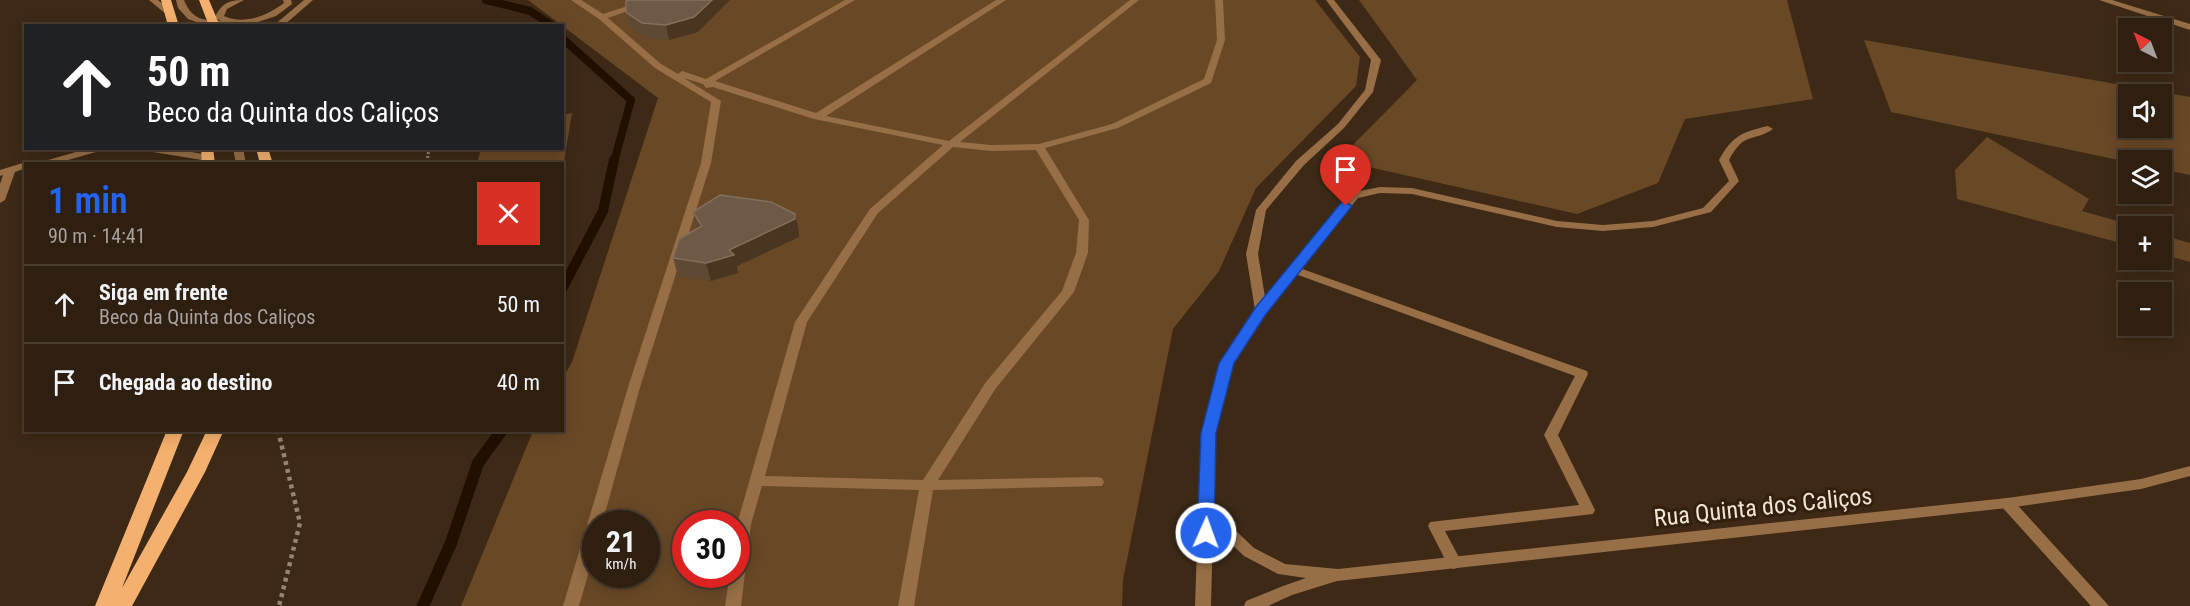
<!DOCTYPE html>
<html lang="pt">
<head>
<meta charset="utf-8">
<style>
  :root { --surface:#2e1f10; --page:#3a2c1e; --text:#f1f3f6; --muted:#a7a29f; --line:#493d30; --accent:#2563eb }
  body { margin:0; font-family:"Roboto Condensed",sans-serif; background:var(--page); color:var(--text); height:100vh; display:flex; flex-direction:column; font-size:22px; white-space:nowrap }
  * { box-sizing:border-box; margin:0 }
  p { font-size:20px; color:var(--muted) }
  .icon { flex:none; width:33px; height:33px; fill:none; stroke:currentColor; stroke-width:2; stroke-linecap:round; stroke-linejoin:round }
  .map { position:relative; flex:1; overflow:hidden }
  .details { position:absolute; left:24px; top:162px; width:540px; height:270px; display:flex; flex-direction:column; background:var(--surface); border-radius:0px; box-shadow:0 3px 15px #0003,0 0 0 2px var(--line) }
  .details>* { flex:none }
  .hud { position:absolute; left:24px; top:24px; width:540px; height:126px; border-radius:0px; box-shadow:0 3px 15px #0003,0 0 0 2px var(--line); background:#202124; color:#fff; overflow:hidden }
  .needle { width:39px; rotate:318deg }
  .controls { position:absolute; left:2118px; top:18px; display:grid; gap:12px }
  .controls a { display:grid; place-items:center; width:54px; height:54px; border-radius:0px; background:var(--surface); box-shadow:0 3px 15px #0003,0 0 0 2px var(--line); font-size:30px }
  .speed { position:absolute; left:582px; top:510px; display:flex; gap:12px; font-size:30px; font-weight:700; text-align:center }
  .speed>* { display:grid; place-content:center; width:78px; height:78px; border-radius:50%; background:var(--surface); box-shadow:0 3px 15px #0003,0 0 0 2px var(--line); line-height:1 }
  .speed small { font-size:15px; font-weight:400 }
  .speed .limit { border:9px solid #d22; background:#fff; color:#111 }
  .pin { position:absolute; display:grid; place-items:center; width:51px; height:51px; color:#fff; margin:-62px -26px; border-radius:50% 50% 50% 0; rotate:-45deg; box-shadow:0 0 6px #0007 }
  .pin .icon { rotate:45deg }
  .me { position:absolute; width:66px; margin:-33px; rotate:2deg; stroke-linejoin:round; filter:drop-shadow(0 0 4px #0008) }
  .turn { display:flex; align-items:center; gap:21px; height:126px; padding:0 24px; font-size:27px }
  .turn .icon { width:78px; height:78px; stroke-width:2.5 }
  .turn b { display:block; font-size:42px; line-height:51px }
  .round { display:grid; place-items:center; flex:none; width:63px; height:63px; border-radius:0px; background:var(--page) }
  .head { display:flex; align-items:center; justify-content:space-between; height:102px; padding:0 24px }
  h1 { font-size:36px; font-weight:600; line-height:45px; color:var(--accent) }
  ul { padding:0; list-style:none }
  li { display:flex; align-items:center; gap:18px; height:78px; padding:0 24px; border-top:2px solid var(--line) }
  li div { flex:1 }
  li b { display:block; font-size:22px }
  li em { font-style:normal }
  .map>svg:first-child { display:block }
</style>
</head>
<body>
<div class="map">
<svg width="2190" height="606" viewBox="0 0 2190 606">
  <rect width="100%" height="100%" fill="#3d2916"/>
  <path fill="#694826" fill-rule="evenodd" d="M528,0h787l45,57 -4,29 -100,102 -37,83 -46,58 -50,251 -1,26h-661l72,-175 29,-1 1,-52 9,-16 86,-264zM596,524h50v50h-50zM686,524h50v50h-50z
    M1359,0h428l26,99 -128,20 -27,64 -81,31 -239,-54 79,-80z
    M1864,40l326,57v78l-28,-6v-9l-34,2 -237,-50zM2128,94h34v34h-34z
    M572,113l-9,55 -1,-4 -85,-1 4,-14 81,-1 1,-33z
    M1987,137l102,62 -7,12 53,15h-7v19l-171,-46 -2,-29z
    M2162,235l28,8v19l-28,-8z"/>
  <g fill="none" stroke-linecap="round" stroke-linejoin="round">
    <path stroke="#210f00" stroke-width="8" d="M486,0l44,11 23,15
      M562,38l69,62 -17,62"/>
    <path stroke="#210f00" stroke-width="10" d="M562,289l41,-78 11,-51"/>
    <path stroke="#210f00" stroke-width="12" d="M423,606l28,-63 27,-80 24,-33"/>
    <path stroke="#958575" stroke-width="3" stroke-dasharray="2 2" stroke-linecap="butt" d="M427,162l2,-14"/>
    <path stroke="#958575" stroke-width="4" stroke-dasharray="3 3" stroke-linecap="butt" d="M427,164v-4"/>
    <path stroke="#958575" stroke-width="4.5" stroke-dasharray="4 4" stroke-linecap="butt" d="M278,430l22,93 -21,83"/>
    <path fill="#976e46" fill-rule="evenodd" d="M149,0h9l16,13 -7,2z
      M571,0h10l22,14 43,-14h12l-50,18 53,46 17,10 4,-3 24,8 139,-79h10l-140,81 101,32 180,-113h10l-180,116 123,25 181,-141h9l-179,142 31,3 48,-1 73,-20 92,-45 13,-39 -2,-40h8l2,40 -14,43 -93,45 -73,20 44,72 -1,33 -14,39 -78,96 -58,92 159,-3 5,1 2,4 -2,4 -169,4 -19,116h-16l21,-116 -157,-4 -11,38 -10,82h-16l5,-32h6l1,-50 58,-202 75,-113 73,-64 -129,-26 -101,-32 -7,1 -3,-4 -19,-6 37,23 -10,62 -70,221 -39,140h-6v23l-17,59h-16l66,-222 72,-221 10,-61 -56,-34 -56,-49zM953,147l38,4 45,-1 43,70 -3,33 -14,38 -76,91 -63,98 -158,-4 42,-154 71,-109z
      M1294,266l293,105 1,3 -30,61 37,75 -2,4 -148,17 17,32 -3,4 -5,2 -5,-2 -21,-41 2,-4 149,-17 -35,-70 31,-59 -285,-104 -2,-2z
      M2007,498l5,1 97,107h-18l-89,-99 -2,-4 2,-4z"/>
    <path fill="#976e46" fill-rule="evenodd" d="M176,0h8c7,18 18,21 36,21l-5,-4c7,-14 14,-17 29,-17l-17,9 -3,7c20,9 43,0 60,-13l-1,-3h8l1,4 -16,12 -18,6 -51,4 -19,-7 -10,-11z
      M304,0h9l-30,26h-10z
      M1326,0h8l47,60 -8,32 -29,36 -40,37 -38,45 -8,44 7,43 85,-104 30,-6 32,1 145,33 46,4 50,-4 50,-13 26,-27 -10,-21c13,-24 23,-28 49,-34l5,3c-20,14 -28,1 -44,31l10,21 -28,31 -58,15 -50,4 -46,-4 -145,-33 -32,-1 -22,5 -92,114 -33,51 -18,70 -2,76 41,39 31,16 53,5 669,-71 134,-19 49,-13v10l-49,13 -134,19 -670,73 -45,14 -24,11h-24l2,-5 37,-15 23,-8 -28,-4 -34,-18 -31,-30 -2,80h-16l6,-173 20,-70 34,-53 -9,-56 10,-44 40,-49 42,-37 27,-34 6,-30z
      M2099,0h13l78,24v6z
      M90,148h20l-56,16h-20z
      M142,148h27l39,7 5,3 -5,3 -61,-10z
      M233,148h10l3,16h-10z
      M26,162l4,2h-4v4l-11,4 -10,28 -5,3v-19l3,-9 -3,1v-6z"/>
    <path fill="#f4b06e" fill-rule="evenodd" d="M161,0h10l8,26h-11z
      M199,0h10l11,26h-11z
      M201,148h12l2,16h-13z
      M256,148h12l5,16h-13z
      M167,430h17l-62,158 65,-116 20,-42h17l-19,42 -73,134h-37z"/>
  </g>
  <path fill="#5d4934" d="M626,12l72,20 -29,8 -23,-2 -16,-11z
    M693,212l102,2 4,17v6l-62,29 1,7 -27,8 -33,-5 -5,-18 24,-29z"/>
  <path fill="#4a3521" d="M712,0h18l-32,32 -29,8 -3,-15z
    M795,214l4,17v6l-62,29 1,7 -27,8 -5,-18z"/>
  <path fill="#6d5946" stroke="#826f5c" stroke-width="1.5" d="M626,0h86l-18,17 -28,8 -24,-2 -16,-11z
    M720,195l51,7 24,12v5l-66,31 5,5 -28,8 -33,-5 6,-19 23,-13 -9,-14z"/>
  <path fill="#2563eb" stroke="#184099" stroke-width="1.5" d="M1346,202l6,4 -86,108 -32,49 -18,70 -2,100 -2,5h-12l-3,-5 4,-100 18,-70 37,-56 85,-104z"/>
  <g text-anchor="middle" stroke-width="6" stroke-linejoin="round" paint-order="stroke">
    <g font-size="24" fill="#f1e4d7" stroke="#33200c">
      <text transform="translate(1763 507) rotate(-6)" y="8">Rua Quinta dos Caliços</text>
    </g>
  </g>
</svg>
<div class="controls">
<a><svg class="needle" viewBox="-14 -14 28 28"><path d="M0-13l5 13h-10z" fill="#e53935"/><path d="M0 13l5-13h-10z" fill="#a7a29f"/></svg></a>
<a><svg class="icon" aria-label="sound" viewBox="0 0 24 24"><path d="M4 9h4l5-4v14l-5-4H4zM17 9q2 3 0 6"/></svg></a>
<a><svg class="icon" aria-label="layers" viewBox="0 0 24 24"><path d="M12 4l9 5-9 5-9-5zM3 14l9 5 9-5"/></svg></a>
<a>+</a>
<a>−</a>
</div>
<div class="speed"><div>21<small>km/h</small></div><div class="limit">30</div></div>
<div class="pin" style="left:1346px;top:206px;background:#d93025"><svg class="icon" aria-label="arrive" viewBox="0 0 24 24"><path d="M6 21V4h12l-3 4 3 4H6"/></svg></div>
<svg class="me" style="left:1206px;top:533px" viewBox="-20 -20 40 40"><circle r="17" fill="#2563eb" stroke="#fff" stroke-width="3"/><path d="M0-11L8 9 0 5-8 9z" fill="#fff"/></svg>
<div class="hud">
<div class="turn"><svg class="icon" aria-label="ahead" viewBox="0 0 24 24"><path d="M12 20V5M6 11l6-6 6 6"/></svg><div><b>50 m</b>Beco da Quinta dos Caliços</div></div>
</div>
<section class="details">
<div class="head"><div><h1>1 min</h1><p>90 m · 14:41</p></div><a class="round" style="background:#d93025;color:#fff"><svg class="icon" aria-label="close" viewBox="0 0 24 24"><path d="M6 6l12 12M18 6L6 18"/></svg></a></div>
<ul>
<li><svg class="icon" aria-label="ahead" viewBox="0 0 24 24"><path d="M12 20V5M6 11l6-6 6 6"/></svg><div><b>Siga em frente</b><p>Beco da Quinta dos Caliços</p></div><em>50 m</em></li>
<li><svg class="icon" aria-label="arrive" viewBox="0 0 24 24"><path d="M6 21V4h12l-3 4 3 4H6"/></svg><div><b>Chegada ao destino</b></div><em>40 m</em></li>
</ul>
</section>
</div>
</body>
</html>
